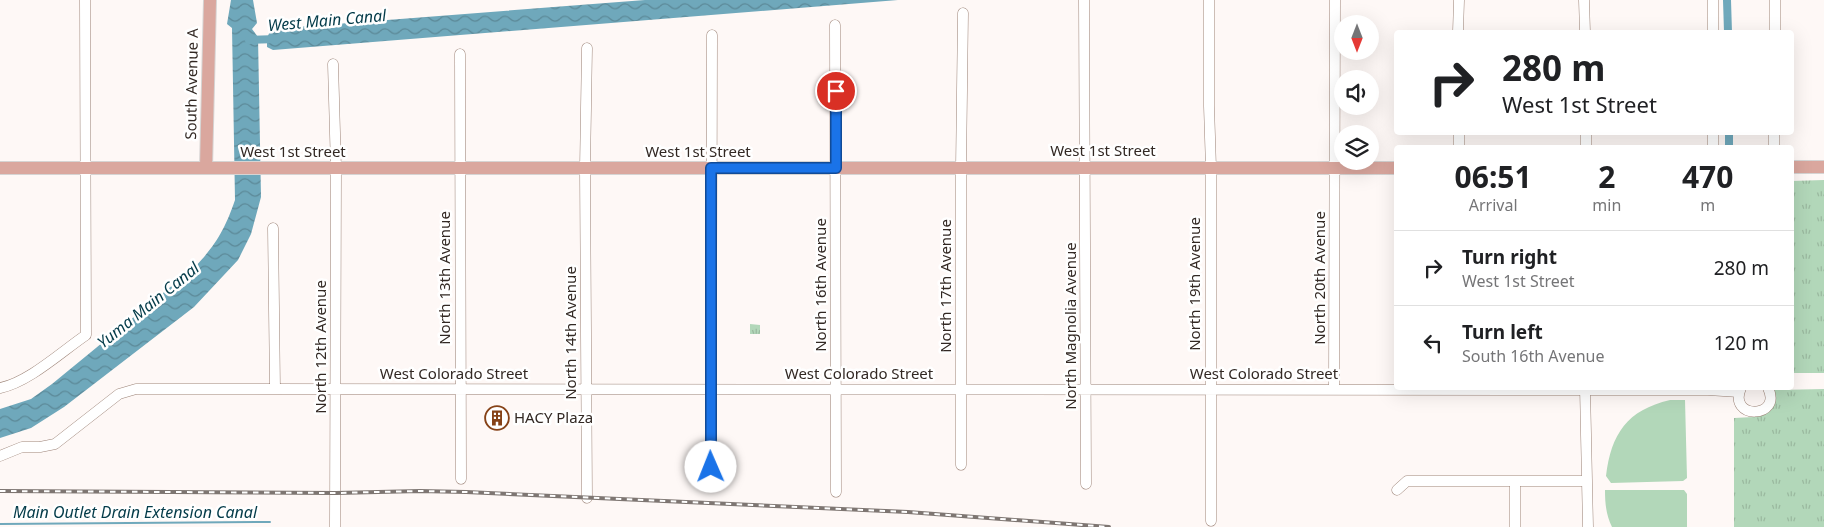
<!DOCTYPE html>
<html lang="en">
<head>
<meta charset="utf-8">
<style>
  :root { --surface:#fff; --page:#f6f6f6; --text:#202124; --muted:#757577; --line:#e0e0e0 }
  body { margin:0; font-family:"Noto Sans",sans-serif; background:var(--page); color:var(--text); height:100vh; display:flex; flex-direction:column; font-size:19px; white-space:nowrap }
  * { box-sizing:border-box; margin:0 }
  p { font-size:16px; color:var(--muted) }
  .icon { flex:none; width:28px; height:28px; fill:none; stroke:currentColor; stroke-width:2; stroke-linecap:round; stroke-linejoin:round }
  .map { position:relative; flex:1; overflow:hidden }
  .sheet { position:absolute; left:1394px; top:145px; width:400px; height:245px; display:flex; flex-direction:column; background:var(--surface); border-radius:5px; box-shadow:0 5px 20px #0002 }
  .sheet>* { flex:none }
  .banner { position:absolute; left:1394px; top:30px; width:400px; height:105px; border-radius:5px; box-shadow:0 5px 20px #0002; background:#fff; color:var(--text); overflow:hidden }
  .needle { width:32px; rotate:180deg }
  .tools { position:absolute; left:1334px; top:15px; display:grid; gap:10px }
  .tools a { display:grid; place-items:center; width:45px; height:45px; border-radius:50%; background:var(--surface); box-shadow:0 5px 20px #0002; font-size:25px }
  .pin { position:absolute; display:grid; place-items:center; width:42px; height:42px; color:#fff; margin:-21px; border:2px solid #fff; border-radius:50%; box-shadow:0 1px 5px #0007 }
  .me { position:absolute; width:55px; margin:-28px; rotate:359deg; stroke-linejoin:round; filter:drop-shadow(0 0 4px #0008) }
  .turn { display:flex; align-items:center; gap:18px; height:105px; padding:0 25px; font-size:22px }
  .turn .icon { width:65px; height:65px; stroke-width:2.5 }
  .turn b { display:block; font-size:35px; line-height:42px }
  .eta { display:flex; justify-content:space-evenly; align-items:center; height:85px; text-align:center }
  .eta b { font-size:30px; font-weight:700; line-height:35px }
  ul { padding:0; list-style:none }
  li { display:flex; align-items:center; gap:15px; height:75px; padding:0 25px; border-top:1px solid var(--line) }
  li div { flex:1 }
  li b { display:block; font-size:19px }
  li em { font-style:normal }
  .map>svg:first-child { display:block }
</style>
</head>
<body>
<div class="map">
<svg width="1824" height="527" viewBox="0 0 1824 527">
  <defs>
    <pattern id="grass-tufts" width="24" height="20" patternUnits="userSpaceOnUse" patternTransform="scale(1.25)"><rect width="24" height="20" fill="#b2d7b9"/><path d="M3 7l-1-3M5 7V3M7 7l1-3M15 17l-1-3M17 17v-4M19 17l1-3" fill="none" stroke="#9ab99f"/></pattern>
    <pattern id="water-waves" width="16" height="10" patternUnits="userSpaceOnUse" patternTransform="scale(1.25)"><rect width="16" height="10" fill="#6fa8bb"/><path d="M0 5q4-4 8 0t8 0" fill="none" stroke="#5c8998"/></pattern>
  </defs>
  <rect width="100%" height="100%" fill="#fef8f6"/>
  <path fill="url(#grass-tufts)" d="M1824,180v193h-33v-192z
    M750,324l10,1v9h-10z
    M1824,389v138h-90v-109l19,-1 9,-3 11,-24z"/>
  <path fill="#b2d7b9" d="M1670,400h15l2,78 -4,3 -72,2 -5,-7c5,-42 21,-66 64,-76z
    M1605,490h79l3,4v33h-75c-6,-12 -7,-24 -7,-37z"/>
  <path fill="url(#water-waves)" d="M231,0h22l4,23 -5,6 6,8 3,160 -10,37 -13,26 -44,47 -130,100 -33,21 -31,10v-29l31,-10 21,-15 144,-118c21,-23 29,-37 39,-66l-3,-172 -5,-4z
    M645,0h253l-625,50 -6,-3v-9l4,-9z"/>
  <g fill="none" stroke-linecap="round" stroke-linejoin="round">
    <path stroke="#6fa8bb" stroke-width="2" d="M0,524l270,-2"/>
    <path stroke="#6fa8bb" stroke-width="8" d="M1727,0l1,32
      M249,40l28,-1
      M1729,132v16"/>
    <g stroke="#9c8377" stroke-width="11">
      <path id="minor" d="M1084,0l2,484
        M1209,0v106l2,62v353
        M1584,0l1,32
        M1713,0v32
        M835,25l1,467
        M1458,32l1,-32
        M1775,32v-32
        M460,54l1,425
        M333,64l3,104 -1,359
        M1459,132v16
        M1586,132v16
        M1713,148v-16
        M1774,148v-16
        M273,228l2,161
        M0,388c29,-6 61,-36 86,-53l-1,-335
        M1585,388l3,139
        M1741,388c-14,32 42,31 27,0
        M1334,389l1,-389
        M0,456l22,-9h18l15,-3 64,-50 17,-5 1572,1 31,2
        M961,465v-297l2,-155
        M1515,482v45
        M711,485l1,-450
        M1397,490l10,-9h179
        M587,498l-2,-330 2,-120"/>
    </g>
    <g stroke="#d6d4d3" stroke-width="14">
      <path id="major" d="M1791,167h33
        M0,168h1396
        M206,168l4,-168"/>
    </g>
    <use href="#minor" stroke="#fff" stroke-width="10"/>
    <use href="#major" stroke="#daa79e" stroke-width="12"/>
    <g stroke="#7e7672" stroke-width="4">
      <path id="rail" d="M0,491l336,2 84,-2 46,1 442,20 201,15"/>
    </g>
    <use href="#rail" stroke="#fff" stroke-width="2" stroke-dasharray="5.5" stroke-linecap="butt"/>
  </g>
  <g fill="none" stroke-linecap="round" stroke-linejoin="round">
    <g stroke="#114b97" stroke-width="12">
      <path id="route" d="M711,467v-299h125v-77"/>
    </g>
    <use href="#route" stroke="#1a73e8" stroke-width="9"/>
  </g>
  <defs>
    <g id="building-ring" transform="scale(1.25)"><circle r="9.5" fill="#fff" stroke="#864217" stroke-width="1.5"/><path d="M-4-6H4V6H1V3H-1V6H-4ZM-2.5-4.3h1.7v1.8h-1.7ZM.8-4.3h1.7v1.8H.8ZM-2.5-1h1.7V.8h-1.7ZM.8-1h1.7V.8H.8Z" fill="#864217"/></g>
  </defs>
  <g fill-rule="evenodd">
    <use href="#building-ring" x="497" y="418"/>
  </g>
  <g text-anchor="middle" stroke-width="5" stroke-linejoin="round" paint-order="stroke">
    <g font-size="15" fill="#322823" stroke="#fff">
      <text transform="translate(192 84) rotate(-89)" y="5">South Avenue A</text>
      <text x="1103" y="156">West 1st Street</text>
      <text x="293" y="157">West 1st Street</text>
      <text x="698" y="157">West 1st Street</text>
      <text transform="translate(445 278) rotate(-90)" y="5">North 13th Avenue</text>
      <text transform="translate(1320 278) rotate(-90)" y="5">North 20th Avenue</text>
      <text transform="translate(1195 284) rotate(-90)" y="5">North 19th Avenue</text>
      <text transform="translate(821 285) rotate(-90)" y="5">North 16th Avenue</text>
      <text transform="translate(946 286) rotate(-90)" y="5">North 17th Avenue</text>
      <text transform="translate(1071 326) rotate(-90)" y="5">North Magnolia Avenue</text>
      <text transform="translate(571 333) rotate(-90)" y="5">North 14th Avenue</text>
      <text transform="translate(321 347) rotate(-90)" y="5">North 12th Avenue</text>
      <text x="454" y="379">West Colorado Street</text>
      <text x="859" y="379">West Colorado Street</text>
      <text x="1264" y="379">West Colorado Street</text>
    </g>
    <g font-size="15" fill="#322823" stroke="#fff" text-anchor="start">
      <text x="514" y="423">HACY Plaza</text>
    </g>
    <g font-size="16" font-style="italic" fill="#043b49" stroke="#fff">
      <text transform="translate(327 20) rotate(-5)" y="6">West Main Canal</text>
      <text transform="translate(148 305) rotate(-39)" y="6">Yuma Main Canal</text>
      <text x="135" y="518">Main Outlet Drain Extension Canal</text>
    </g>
  </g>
</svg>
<div class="tools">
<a><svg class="needle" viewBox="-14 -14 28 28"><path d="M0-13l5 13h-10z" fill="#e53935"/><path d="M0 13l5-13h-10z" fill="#757577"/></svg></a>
<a><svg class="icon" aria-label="sound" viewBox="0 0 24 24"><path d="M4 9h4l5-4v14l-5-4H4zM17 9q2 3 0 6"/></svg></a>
<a><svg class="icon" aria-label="layers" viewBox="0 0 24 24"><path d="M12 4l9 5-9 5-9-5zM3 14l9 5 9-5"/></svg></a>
</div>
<div class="pin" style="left:836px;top:91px;background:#d93025"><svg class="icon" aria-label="arrive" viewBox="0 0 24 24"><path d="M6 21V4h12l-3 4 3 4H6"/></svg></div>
<svg class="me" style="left:711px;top:467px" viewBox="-20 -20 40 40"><circle r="19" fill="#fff"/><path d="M0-13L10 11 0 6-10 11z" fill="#1a73e8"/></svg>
<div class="banner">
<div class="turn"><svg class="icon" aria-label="right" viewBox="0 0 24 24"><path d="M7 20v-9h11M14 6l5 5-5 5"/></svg><div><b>280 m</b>West 1st Street</div></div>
</div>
<section class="sheet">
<div class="eta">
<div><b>06:51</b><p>Arrival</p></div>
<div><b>2</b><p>min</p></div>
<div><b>470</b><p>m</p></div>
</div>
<ul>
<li><svg class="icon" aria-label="right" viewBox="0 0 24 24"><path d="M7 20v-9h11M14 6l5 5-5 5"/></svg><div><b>Turn right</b><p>West 1st Street</p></div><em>280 m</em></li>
<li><svg class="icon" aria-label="left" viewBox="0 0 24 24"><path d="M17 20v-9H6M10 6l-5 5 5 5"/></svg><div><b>Turn left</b><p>South 16th Avenue</p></div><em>120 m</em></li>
</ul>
</section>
</div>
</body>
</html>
